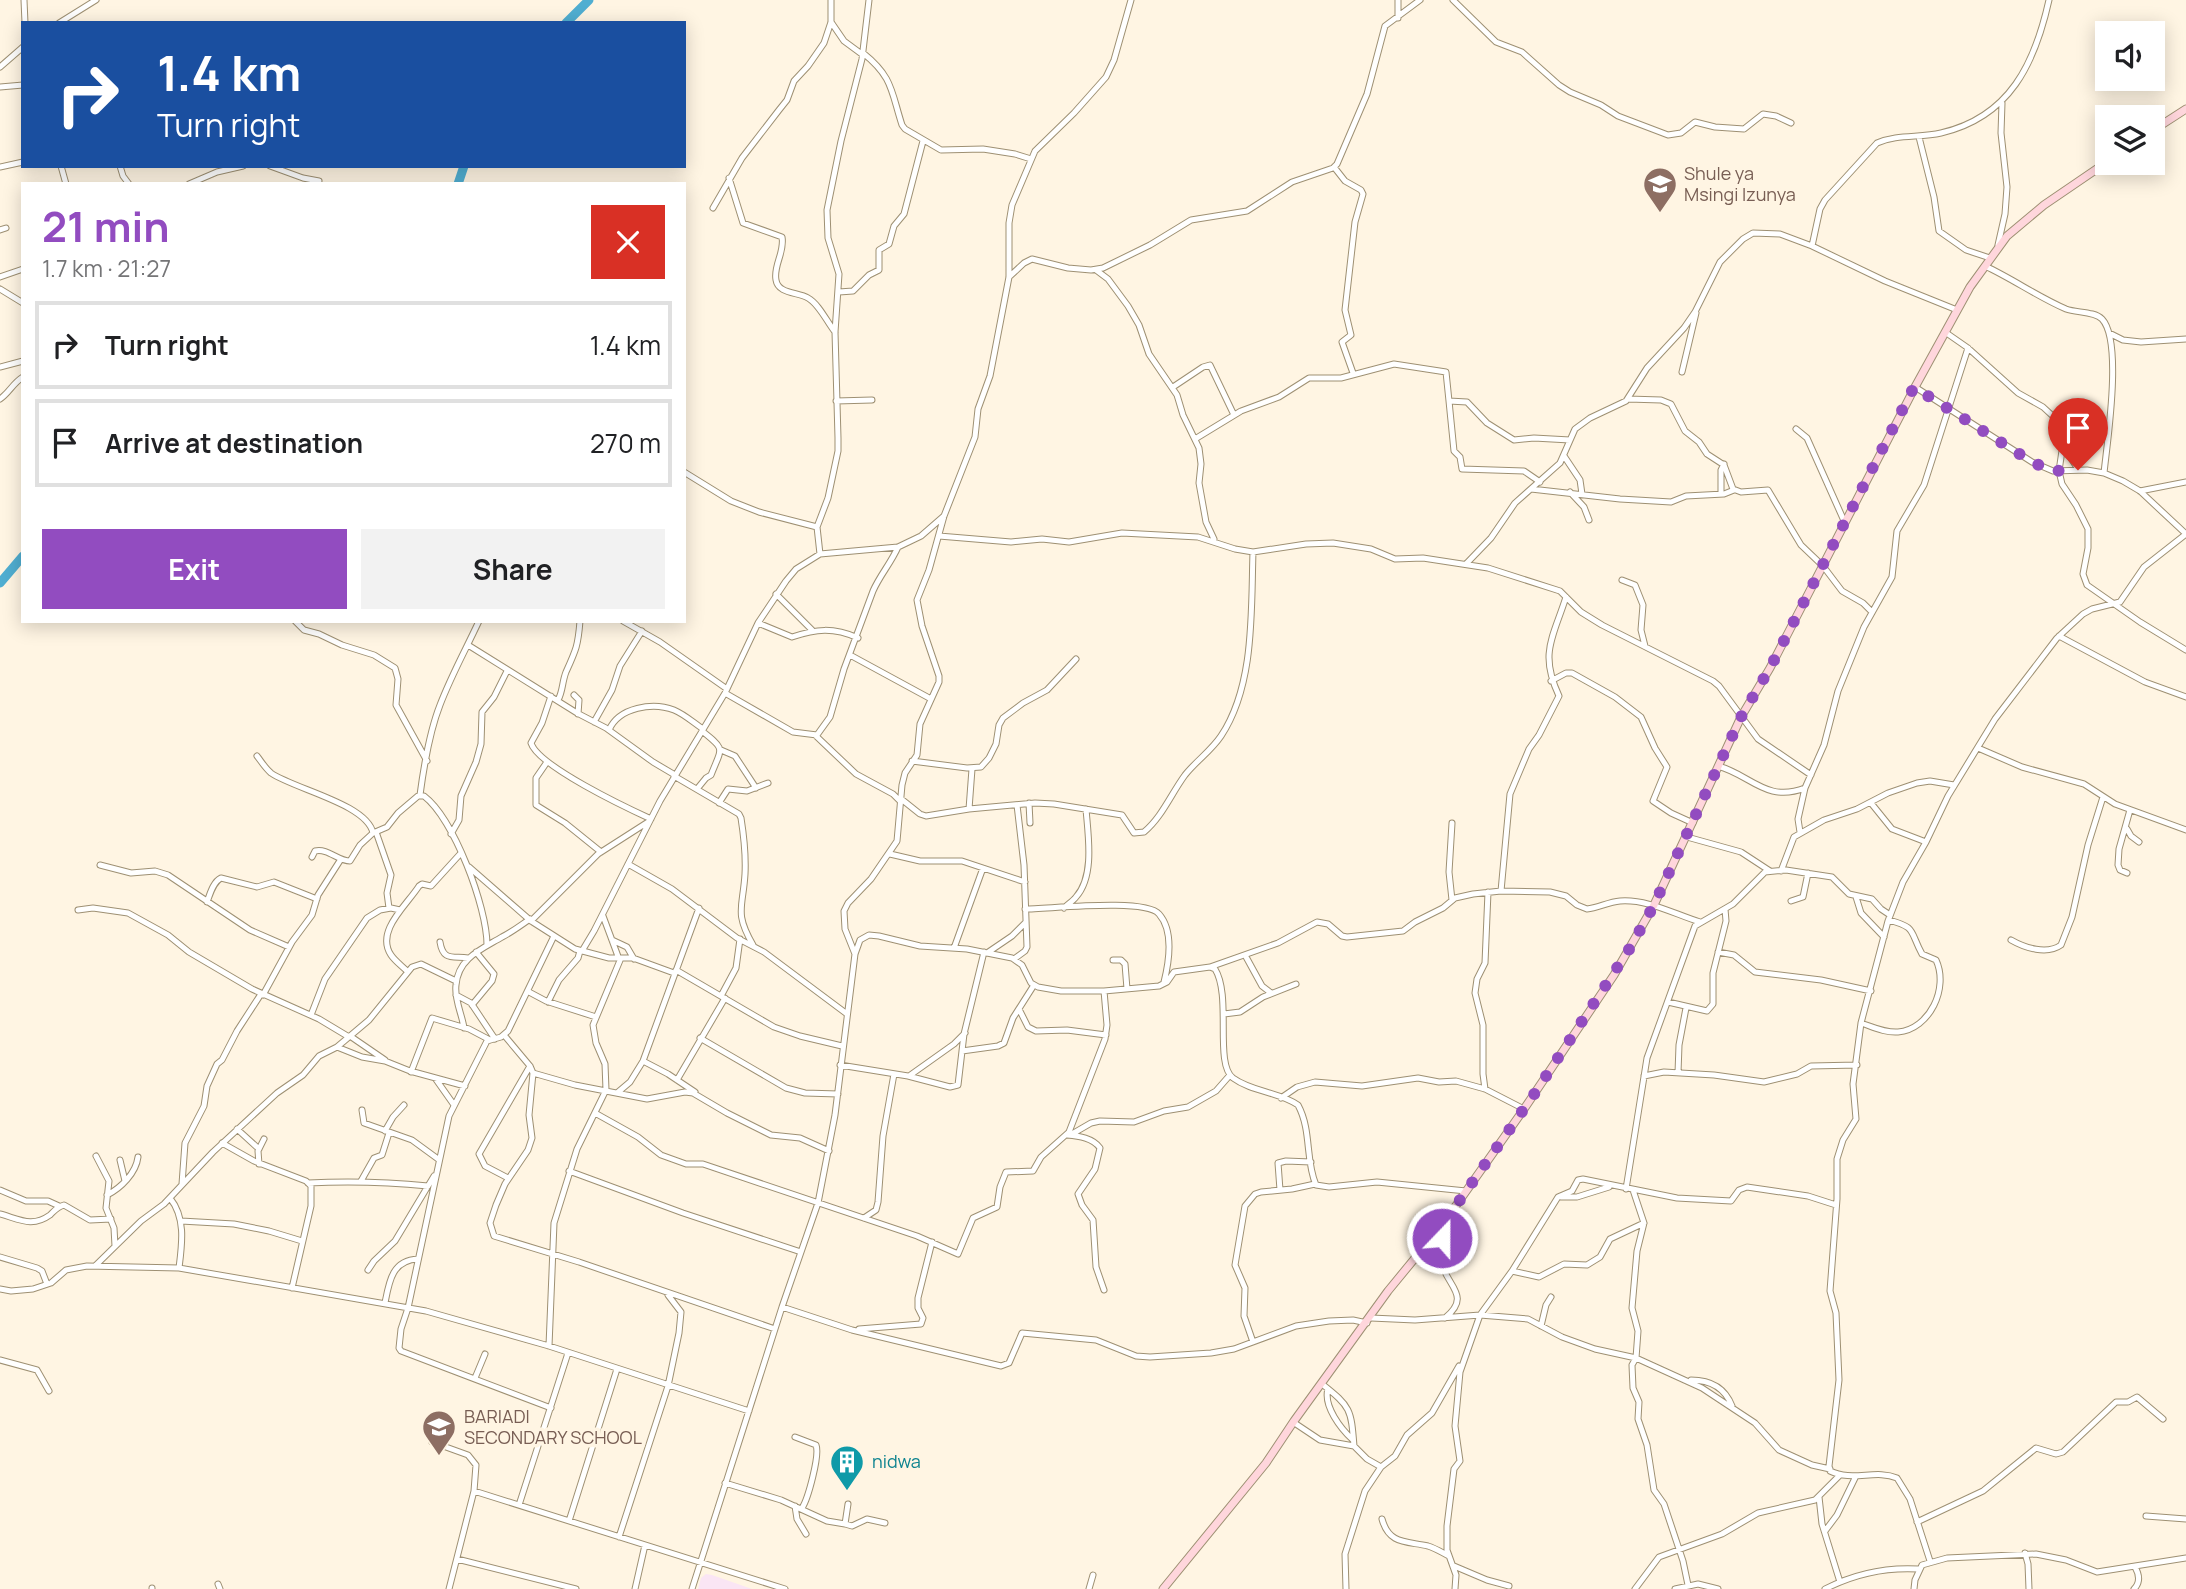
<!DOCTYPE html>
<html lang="en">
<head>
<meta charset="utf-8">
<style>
  :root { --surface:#fff; --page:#f2f2f2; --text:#202124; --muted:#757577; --line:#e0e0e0; --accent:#924cc0 }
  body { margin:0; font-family:Manrope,sans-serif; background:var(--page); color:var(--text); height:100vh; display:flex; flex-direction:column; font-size:26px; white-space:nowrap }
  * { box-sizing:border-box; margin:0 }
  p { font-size:23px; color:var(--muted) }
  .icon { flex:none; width:38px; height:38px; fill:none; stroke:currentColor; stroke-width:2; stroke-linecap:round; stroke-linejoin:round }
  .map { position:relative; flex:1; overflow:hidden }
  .drawer { position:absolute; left:21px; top:182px; width:665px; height:441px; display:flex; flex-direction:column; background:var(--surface); border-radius:0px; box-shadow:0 4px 18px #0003 }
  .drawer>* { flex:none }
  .guide { position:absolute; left:21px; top:21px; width:665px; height:147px; border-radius:0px; box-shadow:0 4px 18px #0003; background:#1a4fa0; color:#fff; overflow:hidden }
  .buttons { position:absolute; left:2095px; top:21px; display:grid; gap:14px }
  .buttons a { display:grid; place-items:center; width:70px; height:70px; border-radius:0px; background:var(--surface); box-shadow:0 4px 18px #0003; font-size:35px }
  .pin { position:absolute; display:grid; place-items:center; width:60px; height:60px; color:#fff; margin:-72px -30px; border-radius:50% 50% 50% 0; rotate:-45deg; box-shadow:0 0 7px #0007 }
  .pin .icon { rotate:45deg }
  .me { position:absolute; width:77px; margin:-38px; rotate:22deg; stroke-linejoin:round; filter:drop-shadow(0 0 5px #0008) }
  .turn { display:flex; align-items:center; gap:24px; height:147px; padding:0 21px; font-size:32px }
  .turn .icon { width:91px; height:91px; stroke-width:2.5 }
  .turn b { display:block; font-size:49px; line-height:60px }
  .round { display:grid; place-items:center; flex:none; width:74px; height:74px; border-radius:0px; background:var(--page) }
  .summary { display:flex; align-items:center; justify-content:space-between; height:119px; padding:0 21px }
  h1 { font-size:42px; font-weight:700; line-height:52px; color:var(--accent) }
  .action { display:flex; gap:14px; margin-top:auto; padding:14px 21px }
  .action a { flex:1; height:80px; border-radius:0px; background:var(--accent); color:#fff; font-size:28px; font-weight:700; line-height:80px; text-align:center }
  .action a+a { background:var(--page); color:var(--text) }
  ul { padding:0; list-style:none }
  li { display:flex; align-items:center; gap:21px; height:88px; margin:0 14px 10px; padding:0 7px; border:4px solid var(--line); border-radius:0px }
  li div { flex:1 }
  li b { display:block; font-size:26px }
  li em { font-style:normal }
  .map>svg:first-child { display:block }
</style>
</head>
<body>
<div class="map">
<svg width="2186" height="1589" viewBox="0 0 2186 1589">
  <rect width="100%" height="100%" fill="#fff5e3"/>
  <path fill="#fae5f4" d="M706,1574l6,1 40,14h-54l3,-11z"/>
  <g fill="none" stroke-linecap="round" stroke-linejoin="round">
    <path stroke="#50aed1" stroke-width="9" d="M566,23l23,-23
      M458,184l6,-18
      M0,583l23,-27"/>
    <g stroke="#9e9073" stroke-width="7">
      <path id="street" d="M24,0l1,23
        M1398,0v18
        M1453,0l43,42 26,10 37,33 11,7 31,13 17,11 50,19 13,-2 14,-11 20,5 29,2 19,-15 13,2 15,7
        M831,22l13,19 19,14
        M59,23l37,-23
        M863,53c30,24 28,38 39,72l3,4 36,21 42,-1 32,5 16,5
        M0,67l23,-20
        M0,87l23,-2
        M1919,137l15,60 5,34 27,19 24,8
        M61,166l5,18
        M120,166l3,10 6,8
        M270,166l33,12 16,3
        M0,167l23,-5
        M1334,167l11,14 16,9 2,4 -8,28 -10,88 6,25 -9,7 11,31
        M729,178l14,45 39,14c3,15 -9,29 -6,43 2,14 22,12 32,18 11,6 19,24 27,34
        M189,184l28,-12 26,-6
        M713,208l29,-50 37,-48 8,-10 7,-19 14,-15 16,-23 7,-21v-22
        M0,230l6,-2
        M1998,245l7,-31 2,-27 -6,-54 1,-30
        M1812,246l8,-37 5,-9 52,-57c20,-9 43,-5 64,-10 69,-16 94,-70 108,-133
        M1985,266c28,13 53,31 81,43 10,4 28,2 36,10 21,22 5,124 2,154
        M1096,270l12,9 20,27 11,19 10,29 28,41 6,20 16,33 2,16 -2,19 7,39 8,17
        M0,277l23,-8
        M1009,277l15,-14 8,-4 36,9 23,2 12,-2 47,-23 41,-25 56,-9 45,-29 41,-14 4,-4 30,-70 18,-68 35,-26
        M0,289l23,14
        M839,292l14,-1 16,-16 10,-5v-20l10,-6 5,-18 10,-12 19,-73
        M1945,332l23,16 50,45 25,14 13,12 8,18 -5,34 3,13 14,21 12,24v19l-5,26 4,11 53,37 46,28
        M2109,333l14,7 18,2 45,-3
        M0,367l23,-6
        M1682,372l14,-59
        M1173,387l30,-20 7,-2 24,50
        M1915,387l117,75 21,9 34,-1 17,3 19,8 17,10 46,43
        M0,399c9,-6 13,-16 23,-22
        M1628,399l33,1 10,4 14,27 14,11 8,12 17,11 9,24 8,3 27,-2 33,55 22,21 19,25 21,12 9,9
        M836,401l36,-1
        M1449,401l5,50 6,6 2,12 62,2 16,11
        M1796,429l11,9 38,85
        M1195,439l46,-28 38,-14 30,-19h32l53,-14 52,8 3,29 18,1 20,21 27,17 20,-2 36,2
        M2063,446l15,23
        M1564,456l16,24 2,14
        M684,472l47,29 28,11 58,15
        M1531,489l89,10 51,3 15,-6 38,-2 10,-4
        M2140,491l46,-9
        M1570,492l14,15 5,13
        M1721,494v-24l3,-6
        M939,536l72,6 31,-3 27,3 53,-9 76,4 37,12 18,3 53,-8 27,-1 38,6 24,10 28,-1 65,10 72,23 21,21 21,13 111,56 6,5 39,53 53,36
        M820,554l-3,-27 11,-29 10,-47v-13l-3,-106 4,-58 -11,-36 -1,-28 14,-69 21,-82 7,-59
        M1466,564l25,-26 24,-35 45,-40 15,-34 15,-11 36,-17 21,-33 37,-40 11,-16 25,-50 23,-23 10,-6 27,1 32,12 73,35 72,29
        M1622,580l13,5 8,20 -2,25 4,16
        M776,594l36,36
        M295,621l9,9 15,4 23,11 32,10 21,13 3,11 -2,26 31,56
        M623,621l37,21 67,47
        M758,623l34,14c24,-8 41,-10 66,1
        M2059,636l86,46 41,15
        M468,645l109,68 29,15 47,34 22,13
        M850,655l81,44
        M1551,681l15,-8h6l43,24 26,20 14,31 12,19 -14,34 18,12 22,10
        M725,693l68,39 24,3 13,-18 14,-48 29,-78c7,-16 18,-28 25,-44
        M574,695l5,5 -1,14
        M551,696l-9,27 -11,20c7,23 96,65 120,76
        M558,700c5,-9 4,-18 8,-28 10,-22 12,-26 14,-51
        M594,722l18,-32 8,-24 22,-35
        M609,730c10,-23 44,-28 65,-20 10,4 20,13 29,19
        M815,735l41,39 37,20 7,7
        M1978,748l44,19 62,17 31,20 71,26
        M721,750l14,6 21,32
        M257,756c4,5 8,12 14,17 23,16 96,31 102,60
        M912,761l55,7 14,-1 8,-9 7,-14 3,-19 4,-7 20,-15 24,-13 29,-31
        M547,762l-11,16v27l29,18 36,29
        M1718,766c33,9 48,37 87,22
        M674,776l65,38 2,4c3,19 5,37 4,56 -2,34 -11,38 8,71
        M697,789l9,-11 5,-3c11,-28 15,-25 -9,-44
        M420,795c4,-30 9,-62 20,-90 11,-29 26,-56 39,-84
        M900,798l20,16 6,2 43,-7 66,-6 19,1 68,11 12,18 10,-1c18,-15 27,-38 41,-57 11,-14 26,-24 36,-39 34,-51 30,-126 32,-184
        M719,803l9,-14 19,2 21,-8
        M1029,803l1,20
        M1871,803l21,26 34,13
        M969,809l3,-40
        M1452,823l-3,49 3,28
        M2127,829l4,7 8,6
        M376,832l15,43 -4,18 2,15
        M1800,832l-2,-13 7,-31 19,-43 14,-54 26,-64 28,-50 5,-46 27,-46 44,-137
        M451,834l8,-14 2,-24 15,-34 5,-18 1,-32 12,-15 13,-26
        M1687,837l54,15 29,19
        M890,854l30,7h42l63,21
        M312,857l3,-6c13,-3 23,10 35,10l10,-16 13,-12 14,-6 11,-14 20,-17h6c30,23 63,111 63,149
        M628,864l44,25 65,49 27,14 83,62
        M100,865l31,8 24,-2 13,4 82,55 39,17
        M469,867l62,54 44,28 34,9h24l41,15
        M1781,871l13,-34 30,-17 33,-11 31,-16 29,-10 13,-2 24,4
        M2127,873l-7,-3 -2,-5 1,-16 11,-39
        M1501,891l9,-97 19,-45 10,-14 20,-39c-20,-43 -6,-58 7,-99
        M1856,897l5,16 23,24
        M1791,901l12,-4 5,-24
        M207,902c3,-8 6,-20 14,-24l36,9 17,-5 43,17
        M1064,908c4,-4 9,-7 12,-11 19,-21 12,-62 10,-88
        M1025,909c25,0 120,-11 134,5 15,17 10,48 5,68
        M78,910l15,-2 35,5 40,22 21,17 63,37 67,30 30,18
        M603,916l16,43
        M531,921l67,-67 50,-32
        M612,940l15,7 7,12
        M2011,940c14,8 36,15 50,5l11,-28 16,-72 15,-48
        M440,942c3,19 12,14 28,16
        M954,948l29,-80
        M582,951l12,-20 66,-130 65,-108 33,-70 28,-42 10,-12 24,-15 78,-7 23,-11 23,-20
        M1718,952l16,3 21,17 66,8 50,11
        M987,953l25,-17 14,-14
        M855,954l-10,-25 -1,-18 4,-8 23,-24 26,-38 5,-56 3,-12 12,-18 3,-31 19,-42v-6l-17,-50 -5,-26 12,-30 15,-54 31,-79 3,-28 12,-33 19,-99v-54l3,-18 23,-54 39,-38 32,-36 8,-17 17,-60
        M1245,955l17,31 9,7
        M1014,959l11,-8 2,-4 -3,-82 -7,-60
        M1113,960h8l4,4 2,25
        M1210,967l68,-24 39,-21 11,2 14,12 5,1 56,-6 12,-9 28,-14 12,-10 18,-4 28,-3 49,1 16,4 11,9 10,4c11,-1 21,-7 33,-8 28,-2 54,13 80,21
        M676,970l98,57 26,9 42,10
        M407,971c-5,-5 -12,-10 -16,-16 -16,-24 16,-50 28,-69l3,-2 9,2 30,-33
        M529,992l17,9 50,16
        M263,995l29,-53 20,-27 6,-20 23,-36
        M456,995l15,8 24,36
        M721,996l15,-28 4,-29
        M548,1002l11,-22 19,-22 2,-7
        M1668,1002l39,9 6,-7v-31l13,-52 -1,-12
        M472,1005l20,-24 2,-7 -18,-22
        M1019,1009l9,18 8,4 31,-1 39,5
        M1224,1014l16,-2 23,-15 33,-13
        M311,1015l14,-36 42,-61 13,-8 11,-2 9,2
        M1861,1023c12,4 24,10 37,9 32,-3 51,-44 38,-72l-14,-6c-13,-24 -5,-26 -33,-34
        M464,1028c-2,-14 -10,-29 -8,-43 2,-27 26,-36 46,-48 10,-5 19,-12 28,-18
        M504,1035l26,31 3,7 -4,42 3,23 -4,12 -23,34 -9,21 -6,18 4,13 85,26 196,67
        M350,1036l35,24
        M700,1038l86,50 19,5 33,1
        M337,1047l25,10 23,4 25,10 55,15
        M962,1051l36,-5 6,-3 9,-25 21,-33
        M643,1061l25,13 27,18
        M840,1065l68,11 42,11 8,-2 6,-51 20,-82
        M411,1072l21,-54 37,11 21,11
        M533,1073l42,12 72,14 38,-7 8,1 34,20 44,22 29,3 29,13
        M1678,1073l1,-28 7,-37
        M909,1076l45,-32 11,-11
        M1644,1076l20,-4 50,3 50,7 33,-8 14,-8 46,-1
        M435,1078l19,27
        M677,1080l48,-82
        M1485,1089l-2,-15v-49l-8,-32 2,-14 8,-16 3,-71
        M617,1093l13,-11 13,-21 56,-153
        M1281,1098l16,-11 18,-5 47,4 56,-8 21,4 17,-1 29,8 39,20
        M362,1110l2,13 48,17 26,19
        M595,1113l43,24 23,18 25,9h17l214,72 41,18 15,-36 24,-11 3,-20 6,-15 27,-1 8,-14 28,-25 36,-93 2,-14 -3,-34 55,-5 8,-4 7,-10 36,-5 5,2c17,27 -1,95 18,109 19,14 47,14 65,27 14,26 7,55 18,80l13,2 48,-5 89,9
        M237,1129l22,20
        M385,1131l8,-14 11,-12
        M1072,1134l19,-11 9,-2 34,1 30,-11 24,-4 28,-16 14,-16
        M1067,1135c12,1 26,3 33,13l-5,21 -17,25 4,11 11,15 3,47 8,23
        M222,1143l32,18 52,20 5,5v20l-19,82
        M96,1156l13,25 -3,27 8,20 1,18
        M120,1160l5,21
        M259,1164l-1,-13 6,-12
        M569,1171l114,42 118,39
        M508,1178l-23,-12 -6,-12 51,-88
        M361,1181l13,-23 8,-3 7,-22
        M308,1183c40,-2 80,-1 120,3
        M182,1184l3,-41 19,-37 3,-20 10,-22 5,-4 15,-29 24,-37
        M1626,1189l21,-131 48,-132 38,-22 32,-32 21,-2 46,7 17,17 23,5 9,10 9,6
        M0,1190l26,11h22l11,5
        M1280,1190l-2,-27 8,-2 25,1
        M1633,1190l11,33 -7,28 -5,57 6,23 -2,27 -4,7 1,23 6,14 -1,17 9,26 7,45 10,14 19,57 5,24
        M107,1195c14,-7 29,-22 31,-38
        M1561,1197h16l32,-10
        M170,1198c16,20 12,46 9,70
        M0,1214c19,5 32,14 50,1 5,-5 7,-8 14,-10l26,15 21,-1
        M864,1218l12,-8 2,-8 5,-66 11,-62
        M181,1221l53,3 35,7 33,10
        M1443,1224c-1,13 -3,28 -1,40 5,22 30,32 3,54
        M0,1257l37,11 5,3 5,13
        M95,1266l46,-45 23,-17 49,-52 64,-59 26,-18 16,-19 18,-9 32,-27 43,-53 9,-3 35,17
        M368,1270l6,-9 21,-20 39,-65
        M1512,1271l27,6 25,-13 23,1 13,-8 10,-18 34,-16
        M0,1289l11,2 22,-2 18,-6 15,-13 21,-4 92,2 247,43 123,35 200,65
        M385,1303c4,-21 7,-43 33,-44
        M782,1307l70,23 149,36 8,-3 13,-30 74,7 40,16 14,1 61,-4 23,-4 62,-23 33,-5 24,-1 14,3
        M1371,1318l44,2 65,-5 48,4 34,18 33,12 41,9 66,30 53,35 24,27 33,15 18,4
        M1541,1326l5,-21 5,-8
        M859,1329l62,-5 2,-6 -5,-10v-10l14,-56
        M1253,1342l-9,-26 1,-28 -10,-23 10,-59 10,-12 6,-2 31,-3 23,-5
        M549,1346l5,-123 23,-74 29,-59 -1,-26 -9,-21 -3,-18 28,-67
        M0,1360l37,10 12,21
        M475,1378l10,-24
        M1691,1380c20,0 34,8 41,26
        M1322,1384c29,23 29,25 32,62
        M1328,1389c-5,17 13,40 25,51
        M551,1408l-150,-57 -2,-3 2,-19 7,-21 41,-192 38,-75 14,-4 7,-6 46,-95
        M1293,1422l27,18 34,6 13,13 14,8
        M795,1437l21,8c4,10 -8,54 -14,63
        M432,1442l36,13 8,10 -2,26 -25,98
        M725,1483l56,17 46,21 18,3 3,-20
        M474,1491l311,98
        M1819,1497l3,27 18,58
        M519,1505l49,-152
        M795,1506l2,13 9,15
        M2146,1516l40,3
        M1382,1519c7,26 25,22 46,27 7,2 15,7 21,10
        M569,1521l48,-152
        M1917,1522l66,-31 53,-43 20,6 7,-2 53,-50h12l9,-5 26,22
        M845,1524l7,2 15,-7 18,4
        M1825,1531l12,-16 19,-39
        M619,1537l49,-151 11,-53 2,-21 -13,-17
        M2025,1553l3,11 1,25
        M457,1559l119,30
        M1930,1561l-20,-62 -13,-21c-21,-9 -45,4 -67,-7l-1,-5 10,-86 -3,-67 -6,-22 7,-92v-40l6,-19 13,-21 -3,-35 8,-61 27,-102 15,-39 23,-40 22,-46 47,-77 62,-81 26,-24 9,-5 28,-7 24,-35 42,-33
        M1454,1566l33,14 22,6
        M218,1584l2,5
        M152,1589v-1
        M635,1589l10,-44
        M692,1589l90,-282 36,-104 17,-88 20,-161 5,-14 9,-5 10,1 41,10 47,3 45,9 10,7 9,18 7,4 23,4h43
        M1089,1589l4,-14
        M1346,1589l-1,-35 20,-63 16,-24 14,-11 12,-21 25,-22 27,-47
        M1455,1589l1,-14 -9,-25v-24l7,-57 6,-8 -5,-35 5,-54 20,-57 32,-44 46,-74 14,-6 6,-11 5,-1 94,19 54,3 8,-11 8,-3 61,9 28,9
        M1635,1589l24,-32 63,-23 36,-21 57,-13 25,-25
        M1675,1589l23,-5 20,5
        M1825,1589c29,-15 61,-22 94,-20
        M1914,1589l1,-9 7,-15 25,-7 89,-4 30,6 31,12 89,-14
        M2134,1589c7,-7 5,-15 1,-22"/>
    </g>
    <g stroke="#9e9073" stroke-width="9">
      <path id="secondary" d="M2152,131l34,-22
        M1163,1589l103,-126 28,-42 94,-130 55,-67 81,-115 90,-134 40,-70 87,-188 29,-49 145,-281 55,-100 37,-51 37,-31 63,-43"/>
    </g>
    <use href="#street" stroke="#fff" stroke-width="5"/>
    <use href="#secondary" stroke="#ffd6dc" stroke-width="7"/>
  </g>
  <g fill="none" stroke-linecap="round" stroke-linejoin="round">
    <path stroke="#924cc0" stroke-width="12" stroke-dasharray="0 21.6" d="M1442,1238l1,-14 90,-128 97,-148 24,-43 87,-188 29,-49 144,-281 118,75 21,9 25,-1"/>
  </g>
  <defs>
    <g id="school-pin" transform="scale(1.75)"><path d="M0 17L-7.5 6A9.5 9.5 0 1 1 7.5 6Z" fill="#8d6e63" stroke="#fff5e3"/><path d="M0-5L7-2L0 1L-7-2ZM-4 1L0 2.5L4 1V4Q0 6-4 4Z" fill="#fff"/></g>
    <g id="building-pin" transform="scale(1.75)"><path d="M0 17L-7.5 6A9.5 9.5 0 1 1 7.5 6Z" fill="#0f9aa8" stroke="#fff5e3"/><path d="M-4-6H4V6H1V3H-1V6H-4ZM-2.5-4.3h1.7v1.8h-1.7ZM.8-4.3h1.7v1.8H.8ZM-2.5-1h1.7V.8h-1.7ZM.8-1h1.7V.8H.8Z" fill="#fff"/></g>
  </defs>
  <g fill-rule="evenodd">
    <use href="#school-pin" x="1660" y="184"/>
    <use href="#school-pin" x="439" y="1427"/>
    <use href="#building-pin" x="847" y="1462"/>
  </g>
  <g text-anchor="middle" stroke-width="7" stroke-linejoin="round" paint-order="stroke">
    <g font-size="18" fill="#785e54" stroke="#fff5e3" text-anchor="start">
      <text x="1684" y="180">Shule ya<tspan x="1684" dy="21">Msingi Izunya</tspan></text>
      <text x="464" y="1423">BARIADI<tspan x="464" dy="21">SECONDARY SCHOOL</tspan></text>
    </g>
    <g font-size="18" fill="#0d838f" stroke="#fff5e3" text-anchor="start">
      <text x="872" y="1468">nidwa</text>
    </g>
  </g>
</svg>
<div class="buttons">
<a><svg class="icon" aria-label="sound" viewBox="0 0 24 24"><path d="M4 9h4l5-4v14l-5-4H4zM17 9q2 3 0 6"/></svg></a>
<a><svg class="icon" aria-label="layers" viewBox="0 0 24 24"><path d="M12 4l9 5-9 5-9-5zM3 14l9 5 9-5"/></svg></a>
</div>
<div class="pin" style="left:2078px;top:470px;background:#d93025"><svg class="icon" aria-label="arrive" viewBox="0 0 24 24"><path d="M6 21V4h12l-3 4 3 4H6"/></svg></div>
<svg class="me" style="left:1442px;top:1238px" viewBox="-20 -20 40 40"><circle r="17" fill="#924cc0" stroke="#fff" stroke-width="3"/><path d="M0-11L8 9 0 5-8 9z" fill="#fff"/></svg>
<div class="guide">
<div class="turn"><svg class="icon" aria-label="right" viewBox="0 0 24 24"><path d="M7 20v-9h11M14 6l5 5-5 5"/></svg><div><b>1.4 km</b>Turn right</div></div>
</div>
<section class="drawer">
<div class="summary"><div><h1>21 min</h1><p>1.7 km · 21:27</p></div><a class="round" style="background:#d93025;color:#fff"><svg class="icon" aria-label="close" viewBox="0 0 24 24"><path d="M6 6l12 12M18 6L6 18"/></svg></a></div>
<ul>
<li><svg class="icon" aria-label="right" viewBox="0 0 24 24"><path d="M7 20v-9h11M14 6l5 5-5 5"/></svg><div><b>Turn right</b></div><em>1.4 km</em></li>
<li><svg class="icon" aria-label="arrive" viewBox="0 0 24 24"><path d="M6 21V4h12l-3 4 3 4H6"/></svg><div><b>Arrive at destination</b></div><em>270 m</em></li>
</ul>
<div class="action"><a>Exit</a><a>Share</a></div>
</section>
</div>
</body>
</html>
